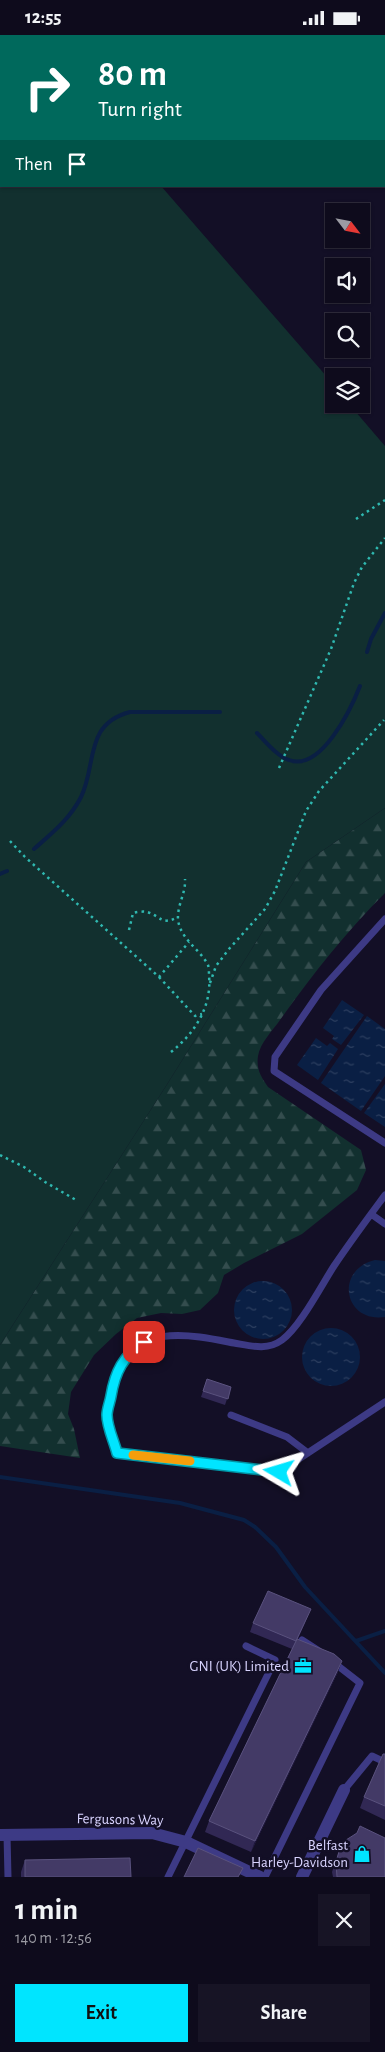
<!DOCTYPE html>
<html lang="en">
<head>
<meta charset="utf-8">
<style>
  :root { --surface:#0e0b1c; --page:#171425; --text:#f1f3f6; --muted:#9b9ba3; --line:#2e2b3b; --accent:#00e5ff }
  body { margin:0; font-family:"Alegreya Sans",sans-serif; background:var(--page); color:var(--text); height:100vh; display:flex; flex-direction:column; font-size:19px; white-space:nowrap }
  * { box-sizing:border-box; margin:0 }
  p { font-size:16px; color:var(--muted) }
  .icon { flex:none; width:28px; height:28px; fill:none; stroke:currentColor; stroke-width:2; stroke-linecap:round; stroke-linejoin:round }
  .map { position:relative; height:1842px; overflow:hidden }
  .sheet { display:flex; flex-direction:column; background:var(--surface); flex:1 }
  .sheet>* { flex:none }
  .hud { position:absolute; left:0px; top:0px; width:385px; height:152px; box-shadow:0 1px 4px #0004,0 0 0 1px var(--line); background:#00695c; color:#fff; overflow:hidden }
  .needle { width:32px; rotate:122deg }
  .buttons { position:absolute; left:325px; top:168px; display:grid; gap:10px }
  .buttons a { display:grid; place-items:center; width:45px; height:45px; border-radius:0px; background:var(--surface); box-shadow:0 1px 4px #0004,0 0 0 1px var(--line); font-size:25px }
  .pin { position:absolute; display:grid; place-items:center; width:42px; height:42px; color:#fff; margin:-21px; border-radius:10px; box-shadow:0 2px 8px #0006 }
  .me { position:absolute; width:55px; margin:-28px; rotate:277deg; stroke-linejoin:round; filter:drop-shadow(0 0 4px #0008) }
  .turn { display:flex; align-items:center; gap:18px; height:105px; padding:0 15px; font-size:22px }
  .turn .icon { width:65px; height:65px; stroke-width:2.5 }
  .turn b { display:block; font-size:35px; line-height:42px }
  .then { display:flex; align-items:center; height:48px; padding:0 15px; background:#0003; gap:10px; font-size:19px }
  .round { display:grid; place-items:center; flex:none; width:52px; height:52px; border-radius:0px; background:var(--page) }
  .overview { display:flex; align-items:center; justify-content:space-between; height:85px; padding:0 15px }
  h1 { font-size:30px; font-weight:600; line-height:38px }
  .action { display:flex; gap:10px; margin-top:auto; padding:10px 15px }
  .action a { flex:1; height:58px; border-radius:0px; background:var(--accent); color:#111; font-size:20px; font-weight:600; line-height:58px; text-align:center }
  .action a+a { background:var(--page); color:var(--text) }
  .status { display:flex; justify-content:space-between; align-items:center; height:35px; padding:0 25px; background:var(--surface); direction:ltr }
  .status svg { height:14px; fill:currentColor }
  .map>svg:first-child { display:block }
</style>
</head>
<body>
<div class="status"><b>12:55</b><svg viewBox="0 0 49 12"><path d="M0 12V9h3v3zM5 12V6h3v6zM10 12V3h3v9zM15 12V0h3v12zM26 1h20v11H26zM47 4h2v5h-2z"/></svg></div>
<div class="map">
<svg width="385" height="1842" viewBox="0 0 385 1842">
  <defs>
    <pattern id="forest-firs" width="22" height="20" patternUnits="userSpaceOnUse" patternTransform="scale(1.25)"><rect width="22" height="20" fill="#12302f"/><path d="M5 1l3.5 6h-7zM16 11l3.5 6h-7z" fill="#344d4e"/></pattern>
    <pattern id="water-ripples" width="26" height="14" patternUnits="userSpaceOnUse" patternTransform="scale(1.25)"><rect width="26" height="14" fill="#0a1f44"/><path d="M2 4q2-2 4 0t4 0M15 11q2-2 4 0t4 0" fill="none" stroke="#2d3f60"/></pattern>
  </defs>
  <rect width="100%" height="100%" fill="#130f26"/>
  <path fill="url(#forest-firs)" d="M385,773v85c-39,39 -73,82 -105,127 -7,10 -20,23 -22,36 -2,13 3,21 10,31l93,63 5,20 -9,20 -55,44 -58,29 -20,12 -6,18 -18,17 -18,4 -21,-1 -24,5 -21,16 -22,21 -23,37 -3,22 6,15 6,29 -80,-12v-101l166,-259 140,-224z"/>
  <path fill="#12302f" d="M0,0l27,1h-26v150h160l173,199v19h15l36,42v362l-79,54 -140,224 -166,259z"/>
  <path fill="url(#water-ripples)" d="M342,965l22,15 -23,30 -9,-6 2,-3 -11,-8z
    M367,981l18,13v47l-24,35 -40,-28z
    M316,1003l11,8 3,-3 8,6 -20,31 -21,-15z
    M385,1049v43l-21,-14z
    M375,1225l10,1v56c-41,6 -51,-47 -10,-57z
    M234 1275a29 29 0 1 1 58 0a29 29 0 1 1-58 0Z
    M302 1322a29 29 0 1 1 58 0a29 29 0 1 1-58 0Z"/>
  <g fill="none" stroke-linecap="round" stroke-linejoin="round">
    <path stroke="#0a1f44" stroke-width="4" d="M367,617l4,-13 14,-26
      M257,698c9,9 20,23 32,27 32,12 62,-51 71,-74
      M34,814c18,-16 36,-30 47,-52 16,-33 3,-73 49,-85h90
      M0,839l7,-3
      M0,1442l180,26 64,17 11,7 21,20 29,40 80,86
      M356,1606l29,-10"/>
    <path stroke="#2fb8b0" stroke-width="2.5" stroke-dasharray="2.5 4" stroke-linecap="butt" d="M356,484l29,-19
      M279,733l52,-119 23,-66 8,-16 23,-29
      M10,806l15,16 134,120 30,-35
      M129,895l4,-17c4,-1 10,-2 14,-1 14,4 14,14 31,5
      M159,942l36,39 7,-2
      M210,948l6,-17 13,-17 36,-40 10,-18 31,-80 13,-20 65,-71
      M171,1017c23,-18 41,-45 38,-76 0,-3 0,-8 -1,-11 -8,-16 -27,-25 -30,-45 -1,-15 8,-27 7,-41
      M0,1120l24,12 21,15 31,18"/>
    <path stroke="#3d3a85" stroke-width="7" d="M385,884l-64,71 -46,67 -1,14 111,72
      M385,1160c-17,23 -35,47 -51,71 -13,20 -34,61 -52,74 -15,11 -31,6 -48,3 -37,-7 -88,-19 -112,19 -8,13 -16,39 -15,54 1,12 7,25 10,37l162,19 106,-70
      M371,1179l14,10
      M231,1380l56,22 21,16
      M302,1605l17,11
      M344,1755l28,-34 13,6
      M7,1800l1,42
      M168,1842l107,-217 -29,-14
      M265,1842l95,-194 -27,-21"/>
    <path stroke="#3d3a85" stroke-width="12" d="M0,1800l152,-2 34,9 74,35
      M302,1842l42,-87"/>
  </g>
  <path fill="#312854" d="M207,1344l24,8 -6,18 -24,-8z
    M307,1583l-9,21 40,33 -87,180 -46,-20 4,-11 83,-172 -42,-17 3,-9z
    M385,1719v66l-25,-12 4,-11z
    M340,1813l45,29h-52l-1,-5z
    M25,1825l106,17h-110v-5z"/>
  <path fill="#1d163a" d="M311,1574l-4,9 -14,32 3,-9z
    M342,1626l-4,11 -87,180 4,-11z"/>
  <path fill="#433a66" stroke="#5a527e" d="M207,1344l24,8 -3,12 -25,-8z
    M268,1556l43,18 -15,32 -43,-18z
    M297,1604l37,15 8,7 -87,180 -46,-20z
    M383,1719h2v52l-21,-9z
    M360,1791l25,12v39h-48l-1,-15 4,-14 6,-8 11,-7z
    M198,1813l45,20 -5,9h-54z
    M130,1823l1,19h-106v-17z"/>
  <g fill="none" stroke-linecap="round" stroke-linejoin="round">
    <g stroke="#0095a6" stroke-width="12">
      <path id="route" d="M144,1307c-21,14 -29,30 -33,54 -1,6 -4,13 -4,19 0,12 7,26 10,38l162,19"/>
    </g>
    <use href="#route" stroke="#00e5ff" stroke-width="9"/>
    <path stroke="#f59e0b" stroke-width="9" d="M133,1420l57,6"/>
  </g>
  <defs>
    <g id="office-bare" transform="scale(1.35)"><path d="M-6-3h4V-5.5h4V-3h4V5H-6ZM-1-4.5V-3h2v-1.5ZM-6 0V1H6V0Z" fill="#00e5ff" stroke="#130f26" stroke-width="2.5" paint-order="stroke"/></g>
    <g id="shop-bare" transform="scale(1.35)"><path d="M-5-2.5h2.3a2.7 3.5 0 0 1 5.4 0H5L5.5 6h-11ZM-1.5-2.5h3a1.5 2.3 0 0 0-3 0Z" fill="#00e5ff" stroke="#130f26" stroke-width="2.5" paint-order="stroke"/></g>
  </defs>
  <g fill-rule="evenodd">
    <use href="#office-bare" x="303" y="1631"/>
    <use href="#shop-bare" x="362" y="1819"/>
  </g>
  <g text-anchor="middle" stroke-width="5" stroke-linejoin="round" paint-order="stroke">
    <g font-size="15" fill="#d9d4ff" stroke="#130f26" text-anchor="end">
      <text x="289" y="1636">GNI (UK) Limited</text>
      <text x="348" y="1815">Belfast<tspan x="348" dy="17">Harley-Davidson</tspan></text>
    </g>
    <g font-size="15" fill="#d9d4ff" stroke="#130f26">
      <text transform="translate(120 1784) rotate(1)" y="5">Fergusons Way</text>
    </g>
  </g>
</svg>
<div class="buttons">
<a><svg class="needle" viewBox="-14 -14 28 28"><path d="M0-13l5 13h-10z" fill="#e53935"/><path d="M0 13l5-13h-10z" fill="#9b9ba3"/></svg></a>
<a><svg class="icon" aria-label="sound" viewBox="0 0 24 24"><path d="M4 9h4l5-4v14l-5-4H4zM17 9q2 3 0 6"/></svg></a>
<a><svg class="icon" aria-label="search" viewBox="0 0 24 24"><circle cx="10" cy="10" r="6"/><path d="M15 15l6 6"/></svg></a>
<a><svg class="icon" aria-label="layers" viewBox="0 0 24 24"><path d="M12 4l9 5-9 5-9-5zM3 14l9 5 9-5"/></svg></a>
</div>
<div class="pin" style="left:144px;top:1307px;background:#d93025"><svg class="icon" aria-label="arrive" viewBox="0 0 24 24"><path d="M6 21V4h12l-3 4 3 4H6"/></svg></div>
<svg class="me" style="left:279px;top:1437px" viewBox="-20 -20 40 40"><path d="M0-17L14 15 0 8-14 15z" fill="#00e5ff" stroke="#fff" stroke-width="4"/></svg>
<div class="hud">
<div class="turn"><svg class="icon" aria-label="right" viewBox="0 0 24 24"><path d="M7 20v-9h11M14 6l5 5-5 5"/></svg><div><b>80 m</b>Turn right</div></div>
<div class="then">Then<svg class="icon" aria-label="arrive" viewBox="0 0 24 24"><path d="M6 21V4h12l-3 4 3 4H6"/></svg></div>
</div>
</div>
<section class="sheet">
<div class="overview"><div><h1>1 min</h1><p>140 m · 12:56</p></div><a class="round"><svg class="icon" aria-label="close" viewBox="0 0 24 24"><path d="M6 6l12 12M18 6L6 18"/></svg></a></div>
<div class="action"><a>Exit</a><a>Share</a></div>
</section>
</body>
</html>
